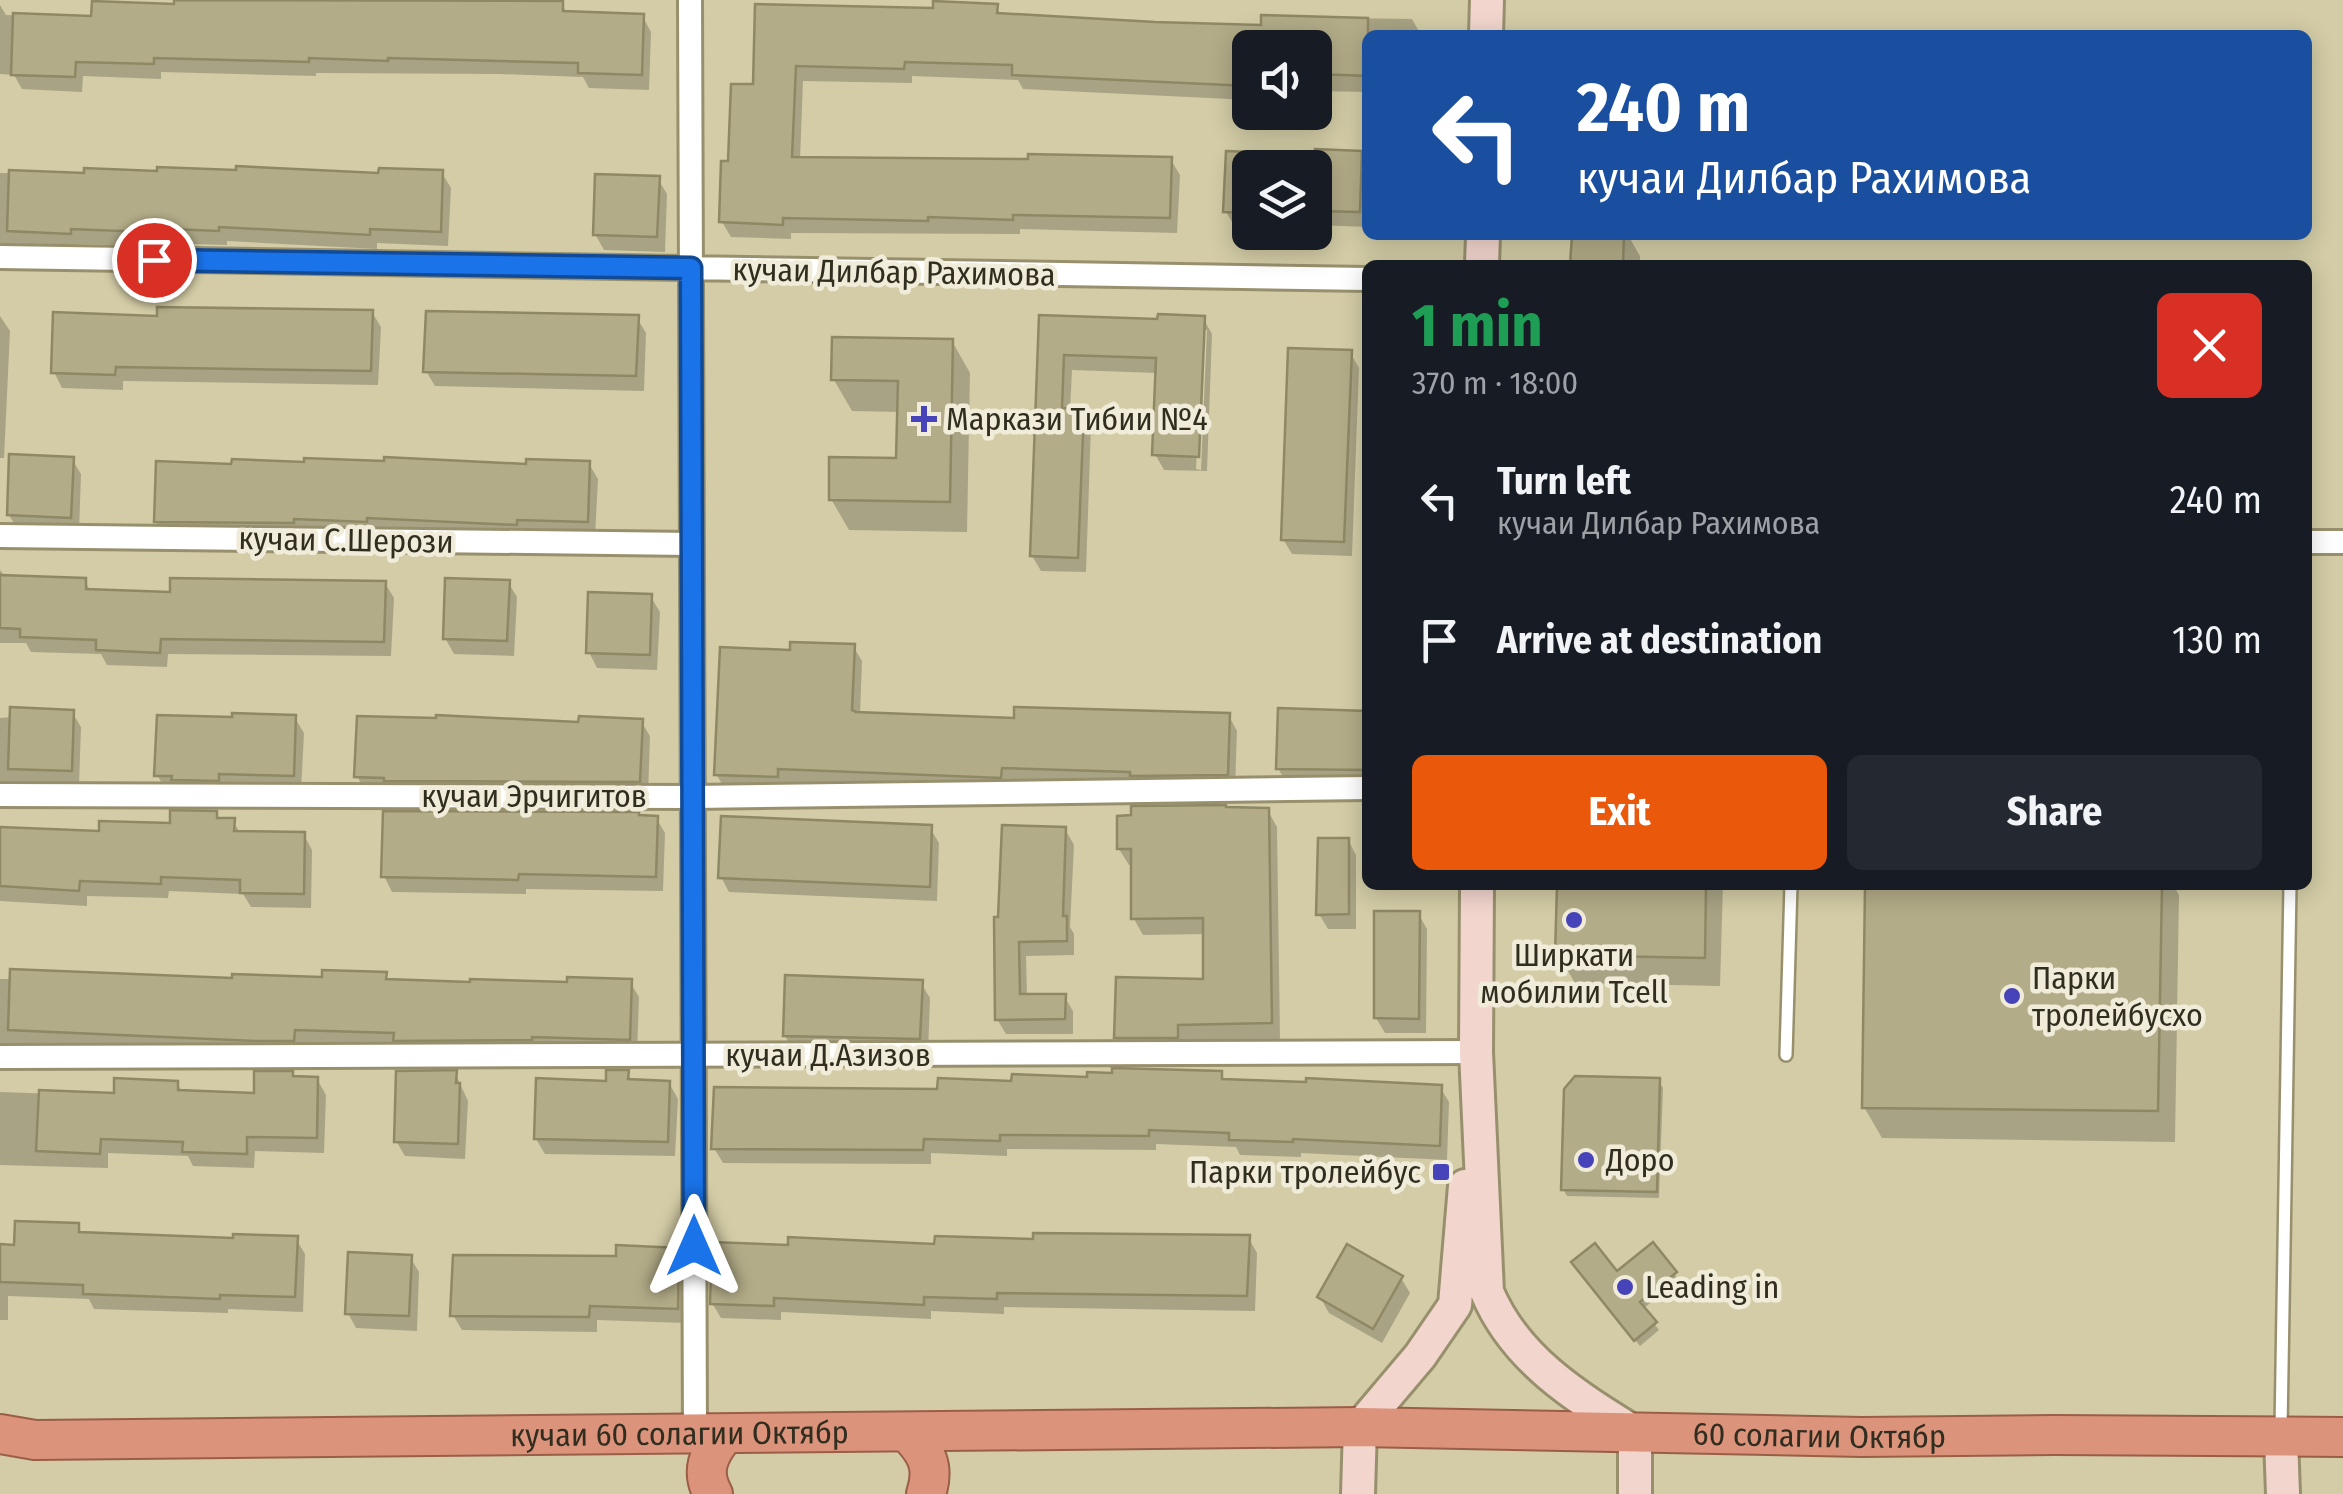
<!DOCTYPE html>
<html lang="en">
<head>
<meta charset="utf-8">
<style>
  :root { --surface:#171b24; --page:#242831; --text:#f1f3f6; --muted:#9ea1a6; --accent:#ea580c }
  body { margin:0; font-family:"Fira Sans Condensed",sans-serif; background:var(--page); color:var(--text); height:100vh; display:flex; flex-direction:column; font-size:38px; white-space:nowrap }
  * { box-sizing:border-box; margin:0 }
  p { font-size:32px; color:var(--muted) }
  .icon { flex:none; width:55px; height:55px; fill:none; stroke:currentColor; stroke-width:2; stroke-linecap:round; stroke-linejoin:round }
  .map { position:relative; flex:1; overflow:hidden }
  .sheet { position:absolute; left:1362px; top:260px; width:950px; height:630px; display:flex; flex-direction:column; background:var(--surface); border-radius:15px; box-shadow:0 5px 25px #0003 }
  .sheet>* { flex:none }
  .top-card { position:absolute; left:1362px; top:30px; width:950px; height:210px; border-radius:15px; box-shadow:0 5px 25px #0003; background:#1a4fa0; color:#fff; overflow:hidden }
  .buttons { position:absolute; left:1232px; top:30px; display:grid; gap:20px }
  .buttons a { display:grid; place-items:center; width:100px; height:100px; border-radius:15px; background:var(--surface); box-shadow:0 5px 25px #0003; font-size:50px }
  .pin { position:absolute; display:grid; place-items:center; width:85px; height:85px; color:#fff; margin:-42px; border:5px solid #fff; border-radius:50%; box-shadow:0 2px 10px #0007 }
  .me { position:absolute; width:110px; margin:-55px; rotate:0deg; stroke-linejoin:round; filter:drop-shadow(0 0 8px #0008) }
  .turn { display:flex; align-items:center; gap:35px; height:210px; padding:0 50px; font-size:45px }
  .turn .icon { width:130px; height:130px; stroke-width:2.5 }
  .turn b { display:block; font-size:70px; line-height:85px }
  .round { display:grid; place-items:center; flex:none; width:105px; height:105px; border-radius:15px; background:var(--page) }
  .overview { display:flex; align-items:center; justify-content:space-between; height:170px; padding:0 50px }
  h1 { font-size:60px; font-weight:700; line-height:75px; color:#1e9e55 }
  .action { display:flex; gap:20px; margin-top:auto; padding:20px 50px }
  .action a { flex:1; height:115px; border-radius:15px; background:var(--accent); color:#fff; font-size:40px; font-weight:700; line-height:115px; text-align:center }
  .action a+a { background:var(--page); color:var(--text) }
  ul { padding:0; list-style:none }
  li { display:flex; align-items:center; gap:30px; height:140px; padding:0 50px }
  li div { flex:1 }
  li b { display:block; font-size:38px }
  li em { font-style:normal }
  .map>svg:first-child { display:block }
</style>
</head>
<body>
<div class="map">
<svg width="2343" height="1494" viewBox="0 0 2343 1494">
  <rect width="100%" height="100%" fill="#d3cca6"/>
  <path fill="#0003" fill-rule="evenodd" d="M176,0l144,4v-4h70l40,4v-4l71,3v-3h57l10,14 75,3 8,15 -2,58 -60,-2 -6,-11 -84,-3 -183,-1v3l-155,-4v7l-78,-3 -1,16 -60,-3 -8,-14 -14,-1v-69l6,10 88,4 82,-13z
    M758,6l178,5 60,-5 6,10 261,12 1,-11 148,2 9,16h-53v57l-53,-1v-43h-65v52l-227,-11 -5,-9 -106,-4v7l-109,-2 -3,79h371l9,15 -3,58 -157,-4v5l-229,-1v6l-60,-2 -9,-15 8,-58 25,-77z
    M1300,151l68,3v73l-53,-2v-57h-65v59h-15l-9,-15 2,-58 72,2z
    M0,173l381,3 61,-3 9,15 -3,58 -71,-3v6l-150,-8v4l-73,-2v3l-75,-2 -1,4 -78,-2z
    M658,179l9,15 -2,58 -61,-2 -9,-16z
    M1574,235h54l12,21v9h-67z
    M372,312l9,15 -3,58 -255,-4v9l-61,-2 -8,-16 106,-54z
    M0,316l10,15 -6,127h-4z
    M1041,317l119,4 43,-3 9,16 -5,137 -43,-1 -9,-16 3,-81 -86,-3 -2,41h12l9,15 -5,146 -45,-1 -9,-15zM1202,330h5l-6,140 -5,-1z
    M637,318l9,15 -2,58 -209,-5 -9,-15z
    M952,341l18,32 -3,159 -118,-2 -18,-31 68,-38 1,-49 -48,-1 -18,-31z
    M1350,352l9,16 -7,188 -60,-2 -9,-15z
    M72,459l9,15 -2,58 -61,-2 -9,-15z
    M589,464l9,15 -3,58h-430l-9,-15 372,-55z
    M0,570l6,8 79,3 6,11 81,2 213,-11 9,15 -3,58 -223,-2 -1,13 -60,-2 -6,-11 -70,-2 -5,-9h-26z
    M508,582l9,15 -3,59 -60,-2 -9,-16z
    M651,597l9,15 -3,58 -60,-2 -8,-16z
    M853,646l9,15 -2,54 156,5 213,-4 8,15 -2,58 -226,3 -223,-8v7l-61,-2 -9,-15 76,-122z
    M72,712l9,15 -2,58 -76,-2v8h-3v-73z
    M1368,712v73l-81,-1 -9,-16z
    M295,718l9,15 -3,58 -135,-1 -9,-15z
    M641,721l9,15 -2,60 -282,-4 -9,-16 224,-51z
    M1268,811l9,16 3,212 -93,2 -1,13h-60l-10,-16 89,-56v-48l-62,1 -9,-16v-54h-5l-10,-16z
    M216,813l4,7 13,1 8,13 63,1 8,15 -1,58 -60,-1 -8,-13 -74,-3 -1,7 -81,-2v10l-87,-5v-73l101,5 71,-8z
    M640,818h16l9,15 -2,58 -137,-2v5l-134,-2 -8,-16z
    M930,828l9,15 -2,58 -208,-9 -8,-15z
    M1065,829l9,16 -4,82 4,7v21l-48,1 1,40h37l9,15v23h-67l-9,-15 -1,-100z
    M1348,840l8,15v74h-28l-9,-15z
    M1560,885h163l-3,101 -145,-3 -17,-29z
    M1868,885h305l6,10 -4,247 -293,-4 -18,-31z
    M1418,913l9,16 -1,104h-41l-9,-15z
    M385,974l5,8 180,2 60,-2 9,15 -2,57 -335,-10v11l-298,-11 -1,8h-3v-73l325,1z
    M921,983l9,15 -2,55 -134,-2 -9,-15z
    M627,1072l6,10 36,1 9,16 -3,57 -130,-2 -9,-15z
    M455,1073l13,28 -3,58 -60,-3 -9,-15z
    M1221,1073l4,8 215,6 9,15 -2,58 -146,-7v4l-61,-2 -4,-8 -80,-3v6l-149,-1v7l-76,-3v11l-208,-1 -9,-15 226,-57 74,-8z
    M295,1079h22l9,16 -2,58 -69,-2 -1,17 -61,-2 -5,-10 -80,-3v15l-108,-3v-73l116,4 61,-13 6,10 73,3z
    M1659,1081l4,7 -4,110 -92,-2 -4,-7z
    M78,1226l5,9 153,6 60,-2 9,15 -2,58 -75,-3v4l-134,-4 -5,-10 -81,-3v24h-8v-73h16z
    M1248,1237l9,16 -2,58 -251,-4v7l-73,-3v8l-150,-7v8l-60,-2 -9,-15 324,-62z
    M678,1250l9,15 -2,58 -88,-3v12l-135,-2 -9,-15 165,-56z
    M410,1257l9,15 -2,59 -61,-3 -8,-15z
    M1578,1269l39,5 57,-1 4,7 -35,29 16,21 -19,16z
    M1401,1278l9,15 -28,50 -53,-30 -9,-16z"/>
  <path fill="#b3ac88" stroke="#8f8865" stroke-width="2.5" d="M174,0l389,1v10l81,3 -2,61 -64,-2v-10l-190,-5v3l-79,-3v4l-155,-4v6l-78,-2 -1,15 -64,-2 2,-62 78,3 1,-15 82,3z
    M933,1l65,3 -1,9 158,9 106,3v-10l107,3v58l-53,-2v-26h-65l-1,38 -237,-11v-10l-107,-3 -1,7 -108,-3 -4,91 236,2v-5l144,3 -2,61 -157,-3v5l-85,-3v4l-145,-3v7l-64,-3 2,-61h7l3,-77h22l2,-80 178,4z
    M1315,149l47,2 -2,61 -45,-1z
    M1226,151l24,1v61l-27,-1z
    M236,166l142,7 1,-5 64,2 -2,62 -71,-3v6l-151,-8v4l-73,-3v4l-75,-3v5l-64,-3 2,-61 75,3v-5l73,3v-4l79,3z
    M595,174l65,2 -3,61 -64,-2z
    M1572,235h52l-1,30h-53z
    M157,307l216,3 -2,61 -255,-4 -1,8 -64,-2 2,-61 104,4z
    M426,311l213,4 -3,61 -213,-4z
    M1158,314l47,2 -6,141 -47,-2 4,-97 -92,-3 -2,53 22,1 -6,149 -48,-2 9,-241 118,4z
    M832,337l121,2 -3,163 -121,-2v-43l67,1 2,-77 -67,-1z
    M1288,348l64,2 -8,192 -63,-2z
    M9,454l65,3 -3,61 -64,-3z
    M384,457l142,7v-5l64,2 -2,61 -71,-2v5l-150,-7v4l-73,-3v4l-140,-1 2,-61 75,3 1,-5 72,3v-4l80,3z
    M0,575l86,3v11l84,3v-14l216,3 -2,61 -223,-3 -1,14 -64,-3v-10l-76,-3v-8l-20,-1z
    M445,578l65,2 -3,61 -64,-2z
    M588,592l64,2 -2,61 -64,-2z
    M790,642l65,2 -3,66 4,2 158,6v-11l216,6 -2,62 -98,1v-4l-128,-4 -1,10 -223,-9v8l-64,-2 6,-128 70,3z
    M10,707l64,3 -2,61 -64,-2z
    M1278,708l90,3v59l-92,-1z
    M232,713l64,2 -2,61 -75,-2v7l-48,-1 1,-4h-18l3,-61 75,2z
    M436,715l142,7 1,-6 64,3 -3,63 -256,-1v-3l-30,-1 3,-61 79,2z
    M1226,805v2l43,1 3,215 -94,2v13h-64l2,-61 87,2v-61l-72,1v-70h-14v-33l14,-1v-9z
    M170,810l47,1v7h18l-1,13 71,1 -1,62 -64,-1v-13l-79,-3v7l-81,-3 -1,10 -79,-5v-59l99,4v-10l71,2z
    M383,811l256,1v3l19,1 -2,61 -137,-3 -1,6 -137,-3z
    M721,816l211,9 -2,62 -212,-9z
    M1002,825l64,2 -3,89h4v25l-48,1 1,52h46l-1,25 -70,1 -1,-103h4z
    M1318,838h31v76l-33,1z
    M1557,885h149l-1,73 -150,-3z
    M1865,885h297l-4,226 -296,-3z
    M1374,911h46l-1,108 -45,-1z
    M10,969l222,9v-4l90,3v-7l65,2 -1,7 84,3v-3l97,3v-5l65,2 -2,61 -98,-3v3l-139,1 1,-8 -99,-3 -1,11h-39l-247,-11z
    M785,975l138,5 -3,59 -137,-3z
    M1112,1068l110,3v8l84,3v-4l136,7 -2,61 -147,-7v3l-64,-2v-7l-80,-3v6l-149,-1v6l-76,-2 -1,11 -212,-1 3,-62 223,2 1,-11 73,3 1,-7 75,3v-5l25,1z
    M457,1070l-1,13h4l-2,61 -64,-2 2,-71z
    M606,1070h23l-1,9 42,2 -2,61 -134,-3 2,-61 70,3z
    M254,1071h39v5l25,1 -1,61 -70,-1v17l-65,-2 1,-10 -82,-3 -1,15 -64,-3 3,-61 75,3v-15l64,3v9l76,3z
    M1575,1076l85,2 -3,114 -96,-2 3,-101z
    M15,1221l64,2v9l154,6v-4l65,2 -3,61 -75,-2v4l-137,-5v-9l-83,-3v-38l14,1z
    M1033,1233l217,2 -3,61 -250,-3v6l-73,-2v8l-150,-7v8l-64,-2 2,-62 76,3v-8l146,7 1,-8 98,3z
    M1653,1242l24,30 -37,30 17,20 -23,19 -63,-79 24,-19 22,28z
    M1347,1244l56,32 -30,53 -56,-32z
    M616,1245l63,3 -1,61 -88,-3 -1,11 -139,-1 3,-61 163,1z
    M348,1252l64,3 -3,61 -64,-2z"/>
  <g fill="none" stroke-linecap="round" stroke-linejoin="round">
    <g stroke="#98906d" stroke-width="16">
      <path id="service" d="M1786,1055l5,-170
        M2281,1429l9,-544"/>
    </g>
    <g stroke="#98906d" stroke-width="28">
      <path id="minor" d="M690,0l5,1435
        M0,257l1368,22
        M0,536l692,8
        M2308,542h35
        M0,795l693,2 675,-9
        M0,1057l1476,-5"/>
    </g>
    <g stroke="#98906d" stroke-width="38">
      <path id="secondary" d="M1486,35l1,-35
        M1482,265l1,-30
        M1477,885l-1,167 11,240c28,67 88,104 148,141v61
        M2281,1438l2,56
        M1358,1494l2,-67 60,-71 35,-51 10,-119"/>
    </g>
    <g stroke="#9a5e47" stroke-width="42">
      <g id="trunk">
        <path d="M907,1432c20,20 28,35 19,62"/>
        <path id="s1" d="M0,1434l35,6 1325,-13 502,10 192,-2 289,2"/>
        <path d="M713,1494c-13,-23 -4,-41 11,-59"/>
      </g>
    </g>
    <use href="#service" stroke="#fff" stroke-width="11"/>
    <use href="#minor" stroke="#fff" stroke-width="22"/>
    <use href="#secondary" stroke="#f2d6ce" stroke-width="32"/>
    <use href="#trunk" stroke="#db937c" stroke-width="38"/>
  </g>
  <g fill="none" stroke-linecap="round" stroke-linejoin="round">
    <g stroke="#114b97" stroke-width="25">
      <path id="route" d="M154,260l537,8 3,978"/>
    </g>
    <use href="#route" stroke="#1a73e8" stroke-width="18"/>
  </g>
  <g fill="#4743b9" stroke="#f0ecd9" stroke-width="4">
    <path d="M919 404h10v10h10v10h-10v10h-10v-10h-10v-10h10z"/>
    <circle cx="1574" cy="920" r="10"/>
    <circle cx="2012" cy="996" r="10"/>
    <circle cx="1586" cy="1160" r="10"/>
    <rect x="1431" y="1162" width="20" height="20" rx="5"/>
    <circle cx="1625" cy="1287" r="10"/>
  </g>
  <g text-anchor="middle" stroke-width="9" stroke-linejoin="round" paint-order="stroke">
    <g font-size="32" fill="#312e20" stroke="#f0ecd9">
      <text transform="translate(894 272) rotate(1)" y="11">кучаи Дилбар Рахимова</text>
      <text transform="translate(346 540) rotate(1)" y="11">кучаи С.Шерози</text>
      <text x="534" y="807">кучаи Эрчигитов</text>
      <text x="828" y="1066">кучаи Д.Азизов</text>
      <text dy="11" stroke="none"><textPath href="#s1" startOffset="680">кучаи 60 солагии Октябр</textPath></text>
      <text dy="11" stroke="none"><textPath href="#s1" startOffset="1820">60 солагии Октябр</textPath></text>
    </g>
    <g font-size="32" fill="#312e20" stroke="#f0ecd9" text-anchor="start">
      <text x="946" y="430">Маркази Тибии №4</text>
      <text x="1574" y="966" text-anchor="middle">Ширкати<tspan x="1574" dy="37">мобилии Tcell</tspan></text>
      <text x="2032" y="989">Парки<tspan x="2032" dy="37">тролейбусхо</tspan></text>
      <text x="1606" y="1171">Доро</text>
      <text x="1421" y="1183" text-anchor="end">Парки тролейбус</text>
      <text x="1645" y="1298">Leading in</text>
    </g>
  </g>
</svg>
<div class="buttons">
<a><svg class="icon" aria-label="sound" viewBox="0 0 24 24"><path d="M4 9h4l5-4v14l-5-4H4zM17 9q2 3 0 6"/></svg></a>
<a><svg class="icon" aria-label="layers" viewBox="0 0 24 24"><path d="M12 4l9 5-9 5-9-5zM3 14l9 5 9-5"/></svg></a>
</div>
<div class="pin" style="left:154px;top:260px;background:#d93025"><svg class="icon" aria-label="arrive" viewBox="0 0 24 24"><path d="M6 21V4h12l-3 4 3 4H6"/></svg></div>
<svg class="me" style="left:694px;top:1246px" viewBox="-20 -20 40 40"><path d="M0-17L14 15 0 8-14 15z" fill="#1a73e8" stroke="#fff" stroke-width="4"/></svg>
<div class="top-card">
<div class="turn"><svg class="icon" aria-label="left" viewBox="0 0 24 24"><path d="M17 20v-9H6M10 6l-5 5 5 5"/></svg><div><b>240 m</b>кучаи Дилбар Рахимова</div></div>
</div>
<section class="sheet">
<div class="overview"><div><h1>1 min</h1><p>370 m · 18:00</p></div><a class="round" style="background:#d93025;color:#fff"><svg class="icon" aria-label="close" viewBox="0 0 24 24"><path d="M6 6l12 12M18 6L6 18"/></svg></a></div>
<ul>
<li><svg class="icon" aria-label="left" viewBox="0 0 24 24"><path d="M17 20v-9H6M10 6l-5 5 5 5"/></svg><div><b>Turn left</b><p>кучаи Дилбар Рахимова</p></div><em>240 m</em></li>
<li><svg class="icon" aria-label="arrive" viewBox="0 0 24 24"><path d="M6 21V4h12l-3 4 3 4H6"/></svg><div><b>Arrive at destination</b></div><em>130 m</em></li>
</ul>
<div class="action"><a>Exit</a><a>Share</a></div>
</section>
</div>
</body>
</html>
